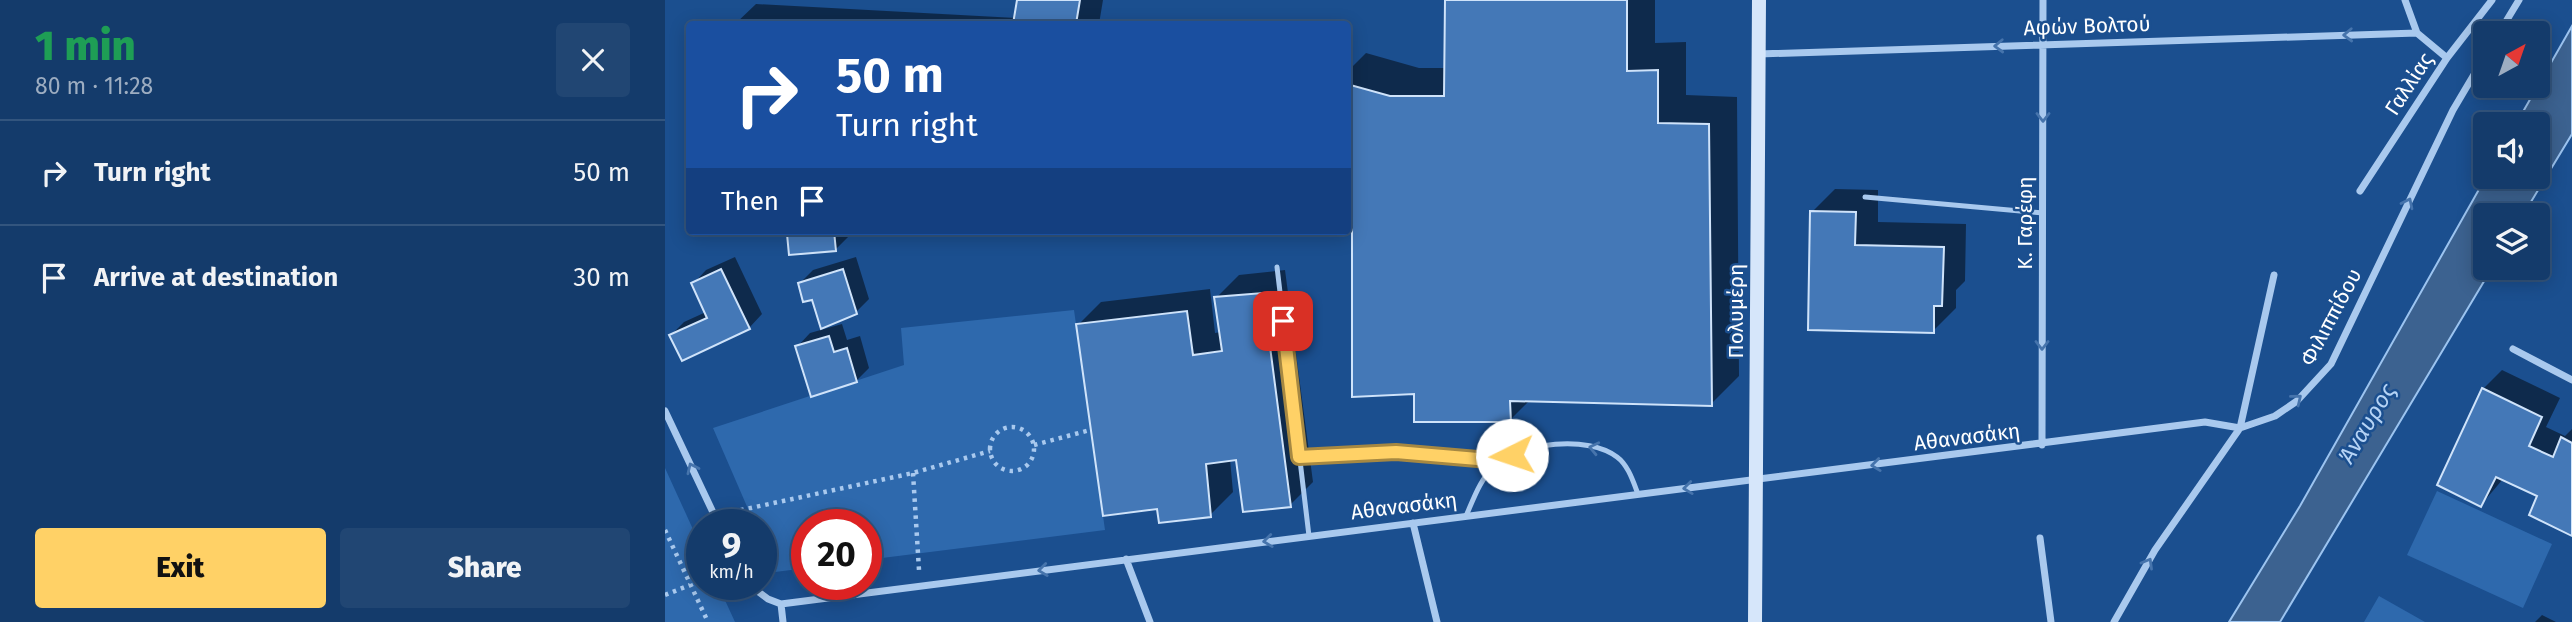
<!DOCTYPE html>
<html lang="en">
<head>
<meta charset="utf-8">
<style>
  :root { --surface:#143b6b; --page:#214673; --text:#f1f3f6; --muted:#9dadc1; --line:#33557e; --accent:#ffd166 }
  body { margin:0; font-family:"Fira Sans",sans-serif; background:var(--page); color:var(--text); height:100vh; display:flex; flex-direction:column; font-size:26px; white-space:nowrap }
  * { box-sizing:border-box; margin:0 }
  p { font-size:23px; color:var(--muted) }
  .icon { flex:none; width:38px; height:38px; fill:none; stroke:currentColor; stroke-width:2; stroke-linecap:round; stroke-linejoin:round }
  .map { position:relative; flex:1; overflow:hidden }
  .drawer { display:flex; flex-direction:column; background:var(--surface); width:665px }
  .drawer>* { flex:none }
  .guide { position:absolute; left:21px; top:21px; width:665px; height:214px; border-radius:7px; box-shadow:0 4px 18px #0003,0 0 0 2px var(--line); background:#1a4fa0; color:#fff; overflow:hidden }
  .needle { width:46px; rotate:40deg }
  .fabs { position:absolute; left:1808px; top:21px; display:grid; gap:14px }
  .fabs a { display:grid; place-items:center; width:77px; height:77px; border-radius:7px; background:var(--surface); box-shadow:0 4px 18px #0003,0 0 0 2px var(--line); font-size:35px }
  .speed { position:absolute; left:21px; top:509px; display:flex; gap:14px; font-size:35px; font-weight:700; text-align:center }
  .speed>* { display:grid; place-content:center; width:91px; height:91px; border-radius:50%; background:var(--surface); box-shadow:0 4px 18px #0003,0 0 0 2px var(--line); line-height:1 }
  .speed small { font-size:18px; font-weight:400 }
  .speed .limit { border:10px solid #d22; background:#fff; color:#111 }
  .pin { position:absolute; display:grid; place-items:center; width:60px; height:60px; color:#fff; margin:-30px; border-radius:14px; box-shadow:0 4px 10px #0006 }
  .me { position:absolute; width:77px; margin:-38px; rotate:266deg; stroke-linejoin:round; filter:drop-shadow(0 0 5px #0008) }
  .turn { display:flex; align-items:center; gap:24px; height:147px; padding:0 35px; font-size:32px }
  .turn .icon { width:91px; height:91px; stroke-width:2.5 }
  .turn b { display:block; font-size:49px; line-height:60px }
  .then { display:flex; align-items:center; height:66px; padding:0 35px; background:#0003; gap:14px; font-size:26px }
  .round { display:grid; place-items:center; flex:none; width:74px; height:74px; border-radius:7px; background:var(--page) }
  .headline { display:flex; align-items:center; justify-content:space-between; height:119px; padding:0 35px }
  h1 { font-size:42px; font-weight:800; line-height:52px; color:#1e9e55 }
  .action { display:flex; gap:14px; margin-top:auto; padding:14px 35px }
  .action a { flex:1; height:80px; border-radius:7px; background:var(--accent); color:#111; font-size:28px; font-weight:800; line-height:80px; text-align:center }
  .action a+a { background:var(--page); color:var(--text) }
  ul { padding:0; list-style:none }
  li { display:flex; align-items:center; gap:21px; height:105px; padding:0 35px; border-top:2px solid var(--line) }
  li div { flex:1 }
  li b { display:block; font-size:26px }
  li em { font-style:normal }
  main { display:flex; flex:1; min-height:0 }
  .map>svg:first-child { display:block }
</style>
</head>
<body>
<main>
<section class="drawer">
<div class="headline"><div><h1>1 min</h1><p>80 m · 11:28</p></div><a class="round"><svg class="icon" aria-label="close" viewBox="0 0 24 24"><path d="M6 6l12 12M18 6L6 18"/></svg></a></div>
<ul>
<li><svg class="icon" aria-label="right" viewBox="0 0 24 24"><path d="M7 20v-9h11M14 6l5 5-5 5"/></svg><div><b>Turn right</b></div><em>50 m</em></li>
<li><svg class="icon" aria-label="arrive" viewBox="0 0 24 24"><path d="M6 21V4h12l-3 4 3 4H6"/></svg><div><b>Arrive at destination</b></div><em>30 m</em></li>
</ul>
<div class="action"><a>Exit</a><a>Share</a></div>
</section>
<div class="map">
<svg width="1907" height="622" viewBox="0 0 1907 622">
  <rect width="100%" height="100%" fill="#1b4f8f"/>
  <path fill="#2e69ad" d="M409,310l31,220 -239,30v-35h-59v43l-32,4 -14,-32v-15h-6l-42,-97 191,-63 -3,-37z
    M0,468l37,81v35l16,1 17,37h-70z
    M1772,491l115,53 -29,64 -116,-53z
    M1714,596l46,26h-61z"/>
  <path fill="#3c6290" stroke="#9cc4f0" stroke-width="2" d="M1907,26v108l-49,81h-38v53h7l-212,354h-51l71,-116 186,-329h51v-53h-21z"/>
  <path fill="#0007" d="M353,0h85l-4,24h-364l21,-20 260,14z
    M782,0h208v43l31,-1v53l51,2 2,279 -28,28 -180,-5 -21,21 -94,-27 -62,-212 -7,-2v-107l19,-19 53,15h27z
    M1170,189l43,1v32l88,2 -1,57 -9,9v18l-23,23 -121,-119z
    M109,231h74l1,5 -14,14 -46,-18z
    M70,257l27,57 -13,14 -78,7 13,-13 22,-10 -13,-28 13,-14z
    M191,257l13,42 -13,13 -43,-14 -13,-15 13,-13z
    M620,270l28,212 -23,23 -52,-47 -8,1 3,33 -23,23 -52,-8 -80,-182 23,-23 109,-13 5,44 6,-1 -5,-34 23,-23z
    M177,324l5,16 13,-4 9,32 -13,13 -59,-34 13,-14z
    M1837,370l58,28 -14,29 19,9 7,-7v105l-33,-38 -36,-17 -22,26 2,-116z
    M1877,615l14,7h-21z"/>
  <path fill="#4478b7" stroke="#cfe3fa" stroke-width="2" d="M352,0h63l-4,24h-63z
    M780,0h182v71l31,-1v53l51,1 3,282 -202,-5 1,21h-97v-28l-62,3v-215l-5,-1v-97l43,12h54z
    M1145,211l46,1 -1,33 89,2 -2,59h-8v27l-126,-3z
    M107,231h62l2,20 -47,4 -2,-21 -14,1z
    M56,269l29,60 -68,32 -13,-26 38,-17 -16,-35z
    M178,269l14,45 -36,15 -9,-29 -9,2 -5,-19z
    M598,293l28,214 -48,5 -7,-52 -30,4 5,53 -52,6 -2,-14 -54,7 -27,-192 111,-13 6,44 29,-4 -8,-54z
    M164,336l5,16 13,-4 10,34 -46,15 -16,-51z
    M1817,388l60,29 -13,29 24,11 8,-20 11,6v93l-43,-21 8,-19 -41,-19 -15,30 -44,-22z"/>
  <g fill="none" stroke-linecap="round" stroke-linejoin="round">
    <path stroke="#a9c9ee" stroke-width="4.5" stroke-dasharray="3.5 5" stroke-linecap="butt" d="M325 449a22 22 0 1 1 44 0a22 22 0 1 1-44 0Z
      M369,445l56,-15
      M248,473l6,97
      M67,512l181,-39 77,-22
      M0,530l43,92
      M0,595l25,-10"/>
    <path stroke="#a9c9ee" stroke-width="5" d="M1200,197l178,16
      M612,267l32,269
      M634,457l97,-5 105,9
      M801,516c8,-18 14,-37 29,-50 27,-24 93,-31 122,-9 11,8 16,24 21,37"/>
    <path stroke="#a9c9ee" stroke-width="7" d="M1740,0l12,33 30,25
      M1834,33l20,-33
      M1094,54l658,-21
      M1695,191l87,-133 45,-58
      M1848,349l59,31
      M0,411l54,114
      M1377,445l1,-445
      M748,523l24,99
      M1375,538l11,84
      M461,559l24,63
      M83,584l20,15 13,5 1424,-182 35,6 34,-153
      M116,604l2,18
      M1449,622l41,-72 85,-122 35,-12 22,-15 34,-37 122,-254 32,-54"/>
    <path stroke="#d6e6fa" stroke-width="14" d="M1090,622l4,-622"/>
  </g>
  <defs><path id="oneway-chevron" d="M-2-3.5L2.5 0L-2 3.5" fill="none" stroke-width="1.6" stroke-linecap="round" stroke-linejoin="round" transform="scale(1.75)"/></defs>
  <g stroke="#4674ac">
    <use href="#oneway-chevron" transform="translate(1683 35) rotate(178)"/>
    <use href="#oneway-chevron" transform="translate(1334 46) rotate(178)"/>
    <use href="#oneway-chevron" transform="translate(1378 117) rotate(90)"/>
    <use href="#oneway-chevron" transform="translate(1743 203) rotate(-64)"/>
    <use href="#oneway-chevron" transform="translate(1377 345) rotate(90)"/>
    <use href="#oneway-chevron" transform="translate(1632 399) rotate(-39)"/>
    <use href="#oneway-chevron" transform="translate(929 448) rotate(-167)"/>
    <use href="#oneway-chevron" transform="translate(1211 465) rotate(173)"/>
    <use href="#oneway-chevron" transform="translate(27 468) rotate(-115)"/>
    <use href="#oneway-chevron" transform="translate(1023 488) rotate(173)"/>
    <use href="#oneway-chevron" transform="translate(603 541) rotate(173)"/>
    <use href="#oneway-chevron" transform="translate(1483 563) rotate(-60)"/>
    <use href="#oneway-chevron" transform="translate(378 570) rotate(173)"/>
  </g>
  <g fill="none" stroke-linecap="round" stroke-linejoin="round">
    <g stroke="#a68842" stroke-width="18">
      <path id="route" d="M618,321l16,136 97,-5 105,9 11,-6"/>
    </g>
    <use href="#route" stroke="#ffd166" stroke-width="12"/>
  </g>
  <g text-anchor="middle" stroke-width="5" stroke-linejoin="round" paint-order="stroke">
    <g font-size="21" fill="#fff" stroke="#1b4f8f">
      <text transform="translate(1422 26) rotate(-2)" y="7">Αφών Βολτού</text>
      <text transform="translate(1744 84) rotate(-57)" y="7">Γαλλίας</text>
      <text transform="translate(1360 223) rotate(-90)" y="7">Κ. Γαρέφη</text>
      <text transform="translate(1071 311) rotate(-90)" y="7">Πολυμέρη</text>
      <text transform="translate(1666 317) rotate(-62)" y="7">Φιλιππίδου</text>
      <text transform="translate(1302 437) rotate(-7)" y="7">Αθανασάκη</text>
      <text transform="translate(739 506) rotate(-7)" y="7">Αθανασάκη</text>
    </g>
    <g font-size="23" font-style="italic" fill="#b5d3f5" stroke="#1b4f8f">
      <text transform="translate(1702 423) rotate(-59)" y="8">Άναυρος</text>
    </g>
  </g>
</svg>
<div class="fabs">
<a><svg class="needle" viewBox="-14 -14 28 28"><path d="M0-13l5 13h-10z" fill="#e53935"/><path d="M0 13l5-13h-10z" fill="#9dadc1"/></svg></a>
<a><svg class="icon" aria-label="sound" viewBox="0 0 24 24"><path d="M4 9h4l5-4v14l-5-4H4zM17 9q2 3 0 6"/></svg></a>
<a><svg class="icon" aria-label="layers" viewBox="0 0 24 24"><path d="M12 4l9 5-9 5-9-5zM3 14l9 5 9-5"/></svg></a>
</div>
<div class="speed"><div>9<small>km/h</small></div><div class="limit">20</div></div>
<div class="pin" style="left:618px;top:321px;background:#d93025"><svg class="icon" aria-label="arrive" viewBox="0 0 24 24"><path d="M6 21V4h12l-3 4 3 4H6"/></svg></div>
<svg class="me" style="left:847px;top:455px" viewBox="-20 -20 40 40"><circle r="19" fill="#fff"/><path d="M0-13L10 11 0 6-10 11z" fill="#ffd166"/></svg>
<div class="guide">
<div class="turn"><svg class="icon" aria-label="right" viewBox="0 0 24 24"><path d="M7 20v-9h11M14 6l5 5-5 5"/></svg><div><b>50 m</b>Turn right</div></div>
<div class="then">Then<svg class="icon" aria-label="arrive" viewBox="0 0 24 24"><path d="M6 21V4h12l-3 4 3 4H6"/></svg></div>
</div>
</div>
</main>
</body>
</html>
